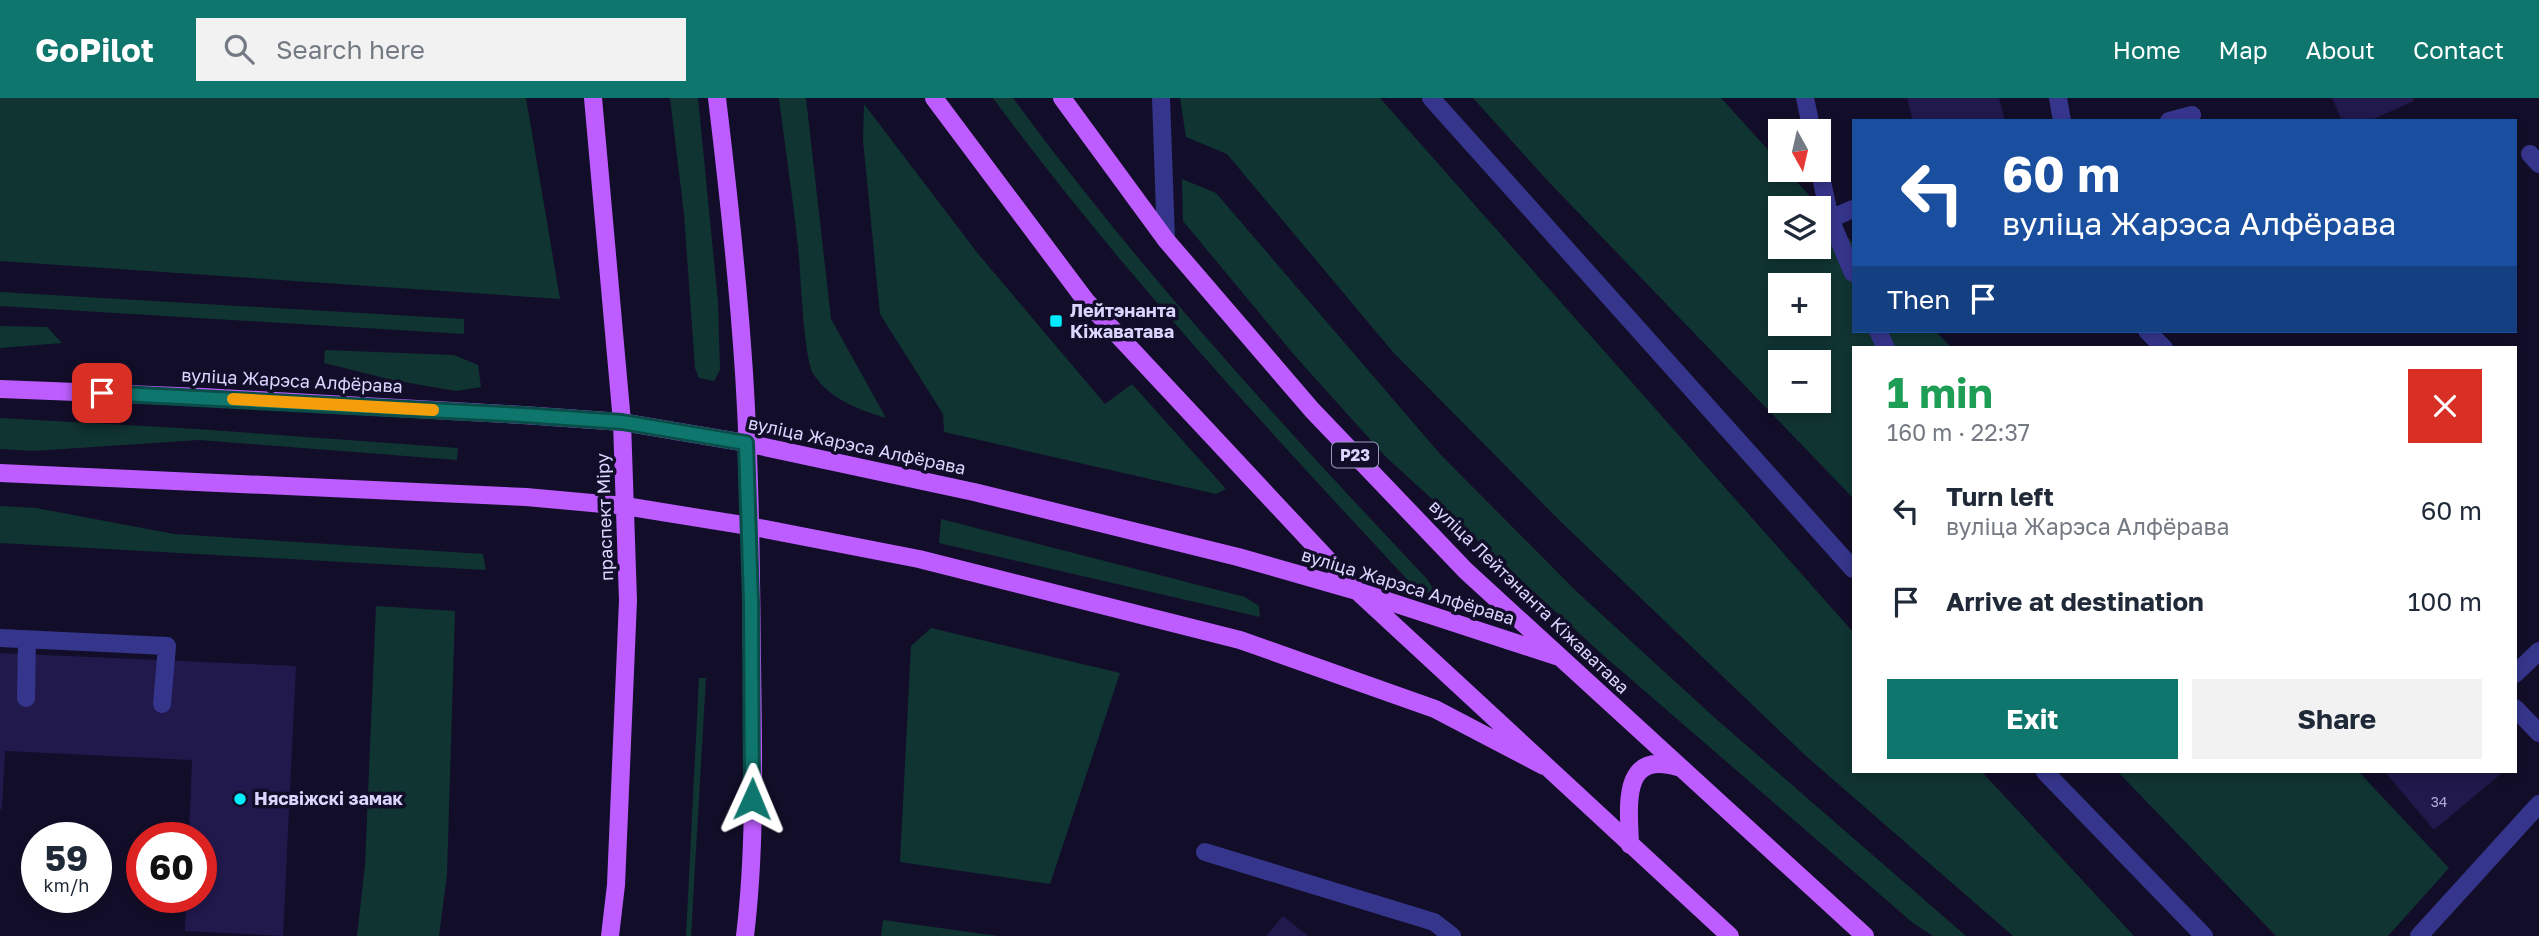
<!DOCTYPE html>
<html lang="en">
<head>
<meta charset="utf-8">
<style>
  :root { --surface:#fff; --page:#f2f2f3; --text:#1f2937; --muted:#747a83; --accent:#0f766e }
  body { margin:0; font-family:"Golos Text",sans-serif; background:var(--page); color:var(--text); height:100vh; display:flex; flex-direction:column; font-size:26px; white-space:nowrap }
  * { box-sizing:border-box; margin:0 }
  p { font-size:23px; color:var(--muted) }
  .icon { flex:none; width:38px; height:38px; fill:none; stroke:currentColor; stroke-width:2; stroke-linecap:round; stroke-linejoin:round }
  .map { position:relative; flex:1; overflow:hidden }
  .drawer { position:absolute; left:1852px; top:248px; width:665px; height:427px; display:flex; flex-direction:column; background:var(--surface); border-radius:0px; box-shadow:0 4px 10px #0003 }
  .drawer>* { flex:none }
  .guide { position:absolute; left:1852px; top:21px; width:665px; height:214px; border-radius:0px; box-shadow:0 4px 10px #0003; background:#1a4fa0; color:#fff; overflow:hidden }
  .needle { width:46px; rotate:172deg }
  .controls { position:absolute; left:1768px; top:21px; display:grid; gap:14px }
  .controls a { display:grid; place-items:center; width:63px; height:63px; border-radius:0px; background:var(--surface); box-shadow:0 4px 10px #0003; font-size:35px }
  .speed { position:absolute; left:21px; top:724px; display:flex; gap:14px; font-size:35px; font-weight:700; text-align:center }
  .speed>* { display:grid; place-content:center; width:91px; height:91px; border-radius:50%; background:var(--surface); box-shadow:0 4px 10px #0003; line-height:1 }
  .speed small { font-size:18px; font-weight:400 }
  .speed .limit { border:10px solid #d22; background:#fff; color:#111 }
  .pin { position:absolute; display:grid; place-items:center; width:60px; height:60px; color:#fff; margin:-30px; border-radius:14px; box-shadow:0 4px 10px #0006 }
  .me { position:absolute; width:77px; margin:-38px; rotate:1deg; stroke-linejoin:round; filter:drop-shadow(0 0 5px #0008) }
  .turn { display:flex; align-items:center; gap:24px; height:147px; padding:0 35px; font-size:32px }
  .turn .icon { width:91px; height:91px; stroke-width:2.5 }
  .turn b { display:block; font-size:49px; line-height:60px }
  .then { display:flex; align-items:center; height:66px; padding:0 35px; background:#0003; gap:14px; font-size:26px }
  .round { display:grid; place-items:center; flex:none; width:74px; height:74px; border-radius:0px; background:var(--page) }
  .summary { display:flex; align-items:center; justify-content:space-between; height:119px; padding:0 35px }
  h1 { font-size:42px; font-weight:700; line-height:52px; color:#1e9e55 }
  .button { display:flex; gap:14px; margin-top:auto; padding:14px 35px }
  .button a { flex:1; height:80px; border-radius:0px; background:var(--accent); color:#fff; font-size:28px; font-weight:700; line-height:80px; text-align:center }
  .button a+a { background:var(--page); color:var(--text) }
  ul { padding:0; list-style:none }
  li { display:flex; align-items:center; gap:21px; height:91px; padding:0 35px }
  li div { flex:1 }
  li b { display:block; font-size:26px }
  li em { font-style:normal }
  header { display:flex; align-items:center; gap:42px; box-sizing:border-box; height:98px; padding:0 35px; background:var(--accent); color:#fff }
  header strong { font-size:33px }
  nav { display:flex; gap:38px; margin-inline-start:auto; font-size:24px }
  .search { width:490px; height:63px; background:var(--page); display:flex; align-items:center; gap:18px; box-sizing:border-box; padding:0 24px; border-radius:0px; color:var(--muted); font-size:26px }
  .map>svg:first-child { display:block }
</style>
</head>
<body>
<header>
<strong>GoPilot</strong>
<div class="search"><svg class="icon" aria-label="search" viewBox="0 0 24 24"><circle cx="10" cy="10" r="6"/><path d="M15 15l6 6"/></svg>Search here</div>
<nav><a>Home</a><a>Map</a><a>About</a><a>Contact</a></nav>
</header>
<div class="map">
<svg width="2539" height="838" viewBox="0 0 2539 838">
  <rect width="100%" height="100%" fill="#120e29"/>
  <path fill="#103432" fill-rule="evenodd" d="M0,0h526l34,201 -560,-38z
    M670,0h28l20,204 2,68 -6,11 -15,-3 -4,-10 -11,-154z
    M779,0h27l25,221 55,99c-27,-8 -56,-19 -72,-43 -11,-17 -13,-103 -16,-128 -5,-50 -13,-99 -19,-149z
    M993,0h20c125,171 269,327 414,481l7,11 -6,3 -10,-2c-148,-159 -296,-318 -425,-493z
    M1180,0h200l473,534v140h129l152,164h-121l-207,-180 -247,-236 -166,-168 -166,-198 -41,-17z
    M1473,0h248l59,65v7h6l67,73v88h82l17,17h-99v150l-307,-319zM1780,110h38v39h-38zM1780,187h38v39h-38zM1780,264h38v39h-38z
    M864,6l115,151 126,149 27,-20 94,105 -10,5 -272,-62 -1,-18 -63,-100 -17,-174z
    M1182,81l34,14 225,262 135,136 139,127 251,218h-33l-20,-13 -310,-268 -217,-198 -91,-101 -112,-135z
    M0,194l464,27v15l-464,-28z
    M0,228l47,1 15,16 -62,5z
    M325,252l129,5 24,10 3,22 -25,4 -64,-11 -68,-17z
    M0,320l197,11 261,19 -1,12 -258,-20 -166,11 -33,-2z
    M0,408l36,2 138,26 309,20 3,16 -486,-27z
    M941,421l304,78 14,9 1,11 -321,-74z
    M376,508l79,5 -8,263 -8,62h-82l8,-71z
    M931,530l189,45 -70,211 -150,-22 11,-216z
    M699,580h7l-15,258h-5z
    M2118,674h241l90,96 -61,68h-112z
    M883,822l115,16h-117z"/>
  <path fill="#21184c" d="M1907,0h92l6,23h-92z
    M2332,0h80l2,3 -45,20h-27z
    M0,555l296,13 -13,270 -98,-5 1,-33h15v-60h-12l3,-78 -187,-9 -3,58h-2z
    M2385,674h118l-69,58z
    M1283,818l25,20h-42z"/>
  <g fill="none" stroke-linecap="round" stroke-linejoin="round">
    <path stroke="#36358c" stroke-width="18" d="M1161,0l5,142
      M1431,0l422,471
      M1805,0l7,33
      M2058,0l4,23
      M2169,23l23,-6
      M2530,56l9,10
      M1818,65l12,56 23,54
      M1830,121l23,-10
      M1878,233l8,17
      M2147,233l17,17
      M0,540l167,8 -5,58
      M2515,576l24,-23
      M26,600l1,-59
      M2515,610l24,25
      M2045,674l159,164
      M1205,754l229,70 18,14
      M2419,838l120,-132"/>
    <path stroke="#be5dff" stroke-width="18" d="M593,0l29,324 6,178 -12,285 -6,51
      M717,0c11,91 21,183 27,275 6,95 7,192 8,287 1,92 4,185 -7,276
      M934,0l152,203 271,290 373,345
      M1062,0l104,142 146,170 154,161 399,365
      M0,291l203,8 320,18 99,7 124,21 228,49 264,65 119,34 202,66
      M0,375l526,24 99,9 124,20 170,33 321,81 195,69 109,57
      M1630,747c-1,-38 -10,-95 48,-78"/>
  </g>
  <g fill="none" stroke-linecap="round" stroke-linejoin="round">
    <g stroke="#0a4d48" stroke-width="18">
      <path id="route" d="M102,295l421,22 99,7 124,21 5,158 1,198"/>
    </g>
    <use href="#route" stroke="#0f766e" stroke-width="12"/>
    <path stroke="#f59e0b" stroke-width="12" d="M233,301l200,11"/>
  </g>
  <g fill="#02ecff" stroke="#120e29" stroke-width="2.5">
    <rect x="1049" y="216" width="14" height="14" rx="3.5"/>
    <circle cx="240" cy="701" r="7"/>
  </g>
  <g text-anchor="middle" stroke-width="7" stroke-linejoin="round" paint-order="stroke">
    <g font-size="14" fill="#aca6d2">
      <text x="2439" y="709">34</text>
    </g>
    <rect fill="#120e29" stroke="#9e9abf" stroke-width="2" x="1332" y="344.5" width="46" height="25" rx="5"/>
    <g font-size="16" font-weight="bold" fill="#dad6ff">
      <text x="1355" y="363">Р23</text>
    </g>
    <g font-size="18" font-weight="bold" fill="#dad6ff" stroke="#120e29" text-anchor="start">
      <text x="1070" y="219">Лейтэнанта<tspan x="1070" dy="21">Кіжаватава</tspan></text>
      <text x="254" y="707">Нясвіжскі замак</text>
    </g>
    <g font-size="18" fill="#dad6ff" stroke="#120e29">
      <text transform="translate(292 283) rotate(3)" y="6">вуліца Жарэса Алфёрава</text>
      <text transform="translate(857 348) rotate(12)" y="6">вуліца Жарэса Алфёрава</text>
      <text transform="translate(605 419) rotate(-92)" y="6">праспект Міру</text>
      <text transform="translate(1408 489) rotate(17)" y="6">вуліца Жарэса Алфёрава</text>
      <text transform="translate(1529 499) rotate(44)" y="6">вуліца Лейтэнанта Кіжаватава</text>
    </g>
  </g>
</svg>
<div class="controls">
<a><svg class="needle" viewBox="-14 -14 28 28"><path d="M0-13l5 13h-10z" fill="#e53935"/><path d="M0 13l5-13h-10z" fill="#747a83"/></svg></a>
<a><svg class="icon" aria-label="layers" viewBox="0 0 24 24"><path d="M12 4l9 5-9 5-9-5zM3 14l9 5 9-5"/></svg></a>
<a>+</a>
<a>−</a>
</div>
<div class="speed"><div>59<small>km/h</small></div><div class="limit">60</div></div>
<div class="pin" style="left:102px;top:295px;background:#d93025"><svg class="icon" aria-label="arrive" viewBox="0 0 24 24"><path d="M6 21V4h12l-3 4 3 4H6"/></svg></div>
<svg class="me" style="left:752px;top:701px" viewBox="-20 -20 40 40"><path d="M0-17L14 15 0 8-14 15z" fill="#0f766e" stroke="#fff" stroke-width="4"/></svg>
<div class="guide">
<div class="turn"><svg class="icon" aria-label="left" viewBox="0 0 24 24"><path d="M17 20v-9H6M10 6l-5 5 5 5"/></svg><div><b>60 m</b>вуліца Жарэса Алфёрава</div></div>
<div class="then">Then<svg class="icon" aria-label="arrive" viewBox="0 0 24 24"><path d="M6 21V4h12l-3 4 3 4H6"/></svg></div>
</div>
<section class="drawer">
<div class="summary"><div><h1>1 min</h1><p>160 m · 22:37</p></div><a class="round" style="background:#d93025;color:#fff"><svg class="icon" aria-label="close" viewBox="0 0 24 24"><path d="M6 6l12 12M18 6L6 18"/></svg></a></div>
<ul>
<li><svg class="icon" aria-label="left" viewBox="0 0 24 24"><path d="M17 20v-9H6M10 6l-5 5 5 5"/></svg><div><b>Turn left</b><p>вуліца Жарэса Алфёрава</p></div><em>60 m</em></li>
<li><svg class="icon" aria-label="arrive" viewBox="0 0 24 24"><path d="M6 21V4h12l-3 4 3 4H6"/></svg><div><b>Arrive at destination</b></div><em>100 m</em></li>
</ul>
<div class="button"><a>Exit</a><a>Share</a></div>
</section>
</div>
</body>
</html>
